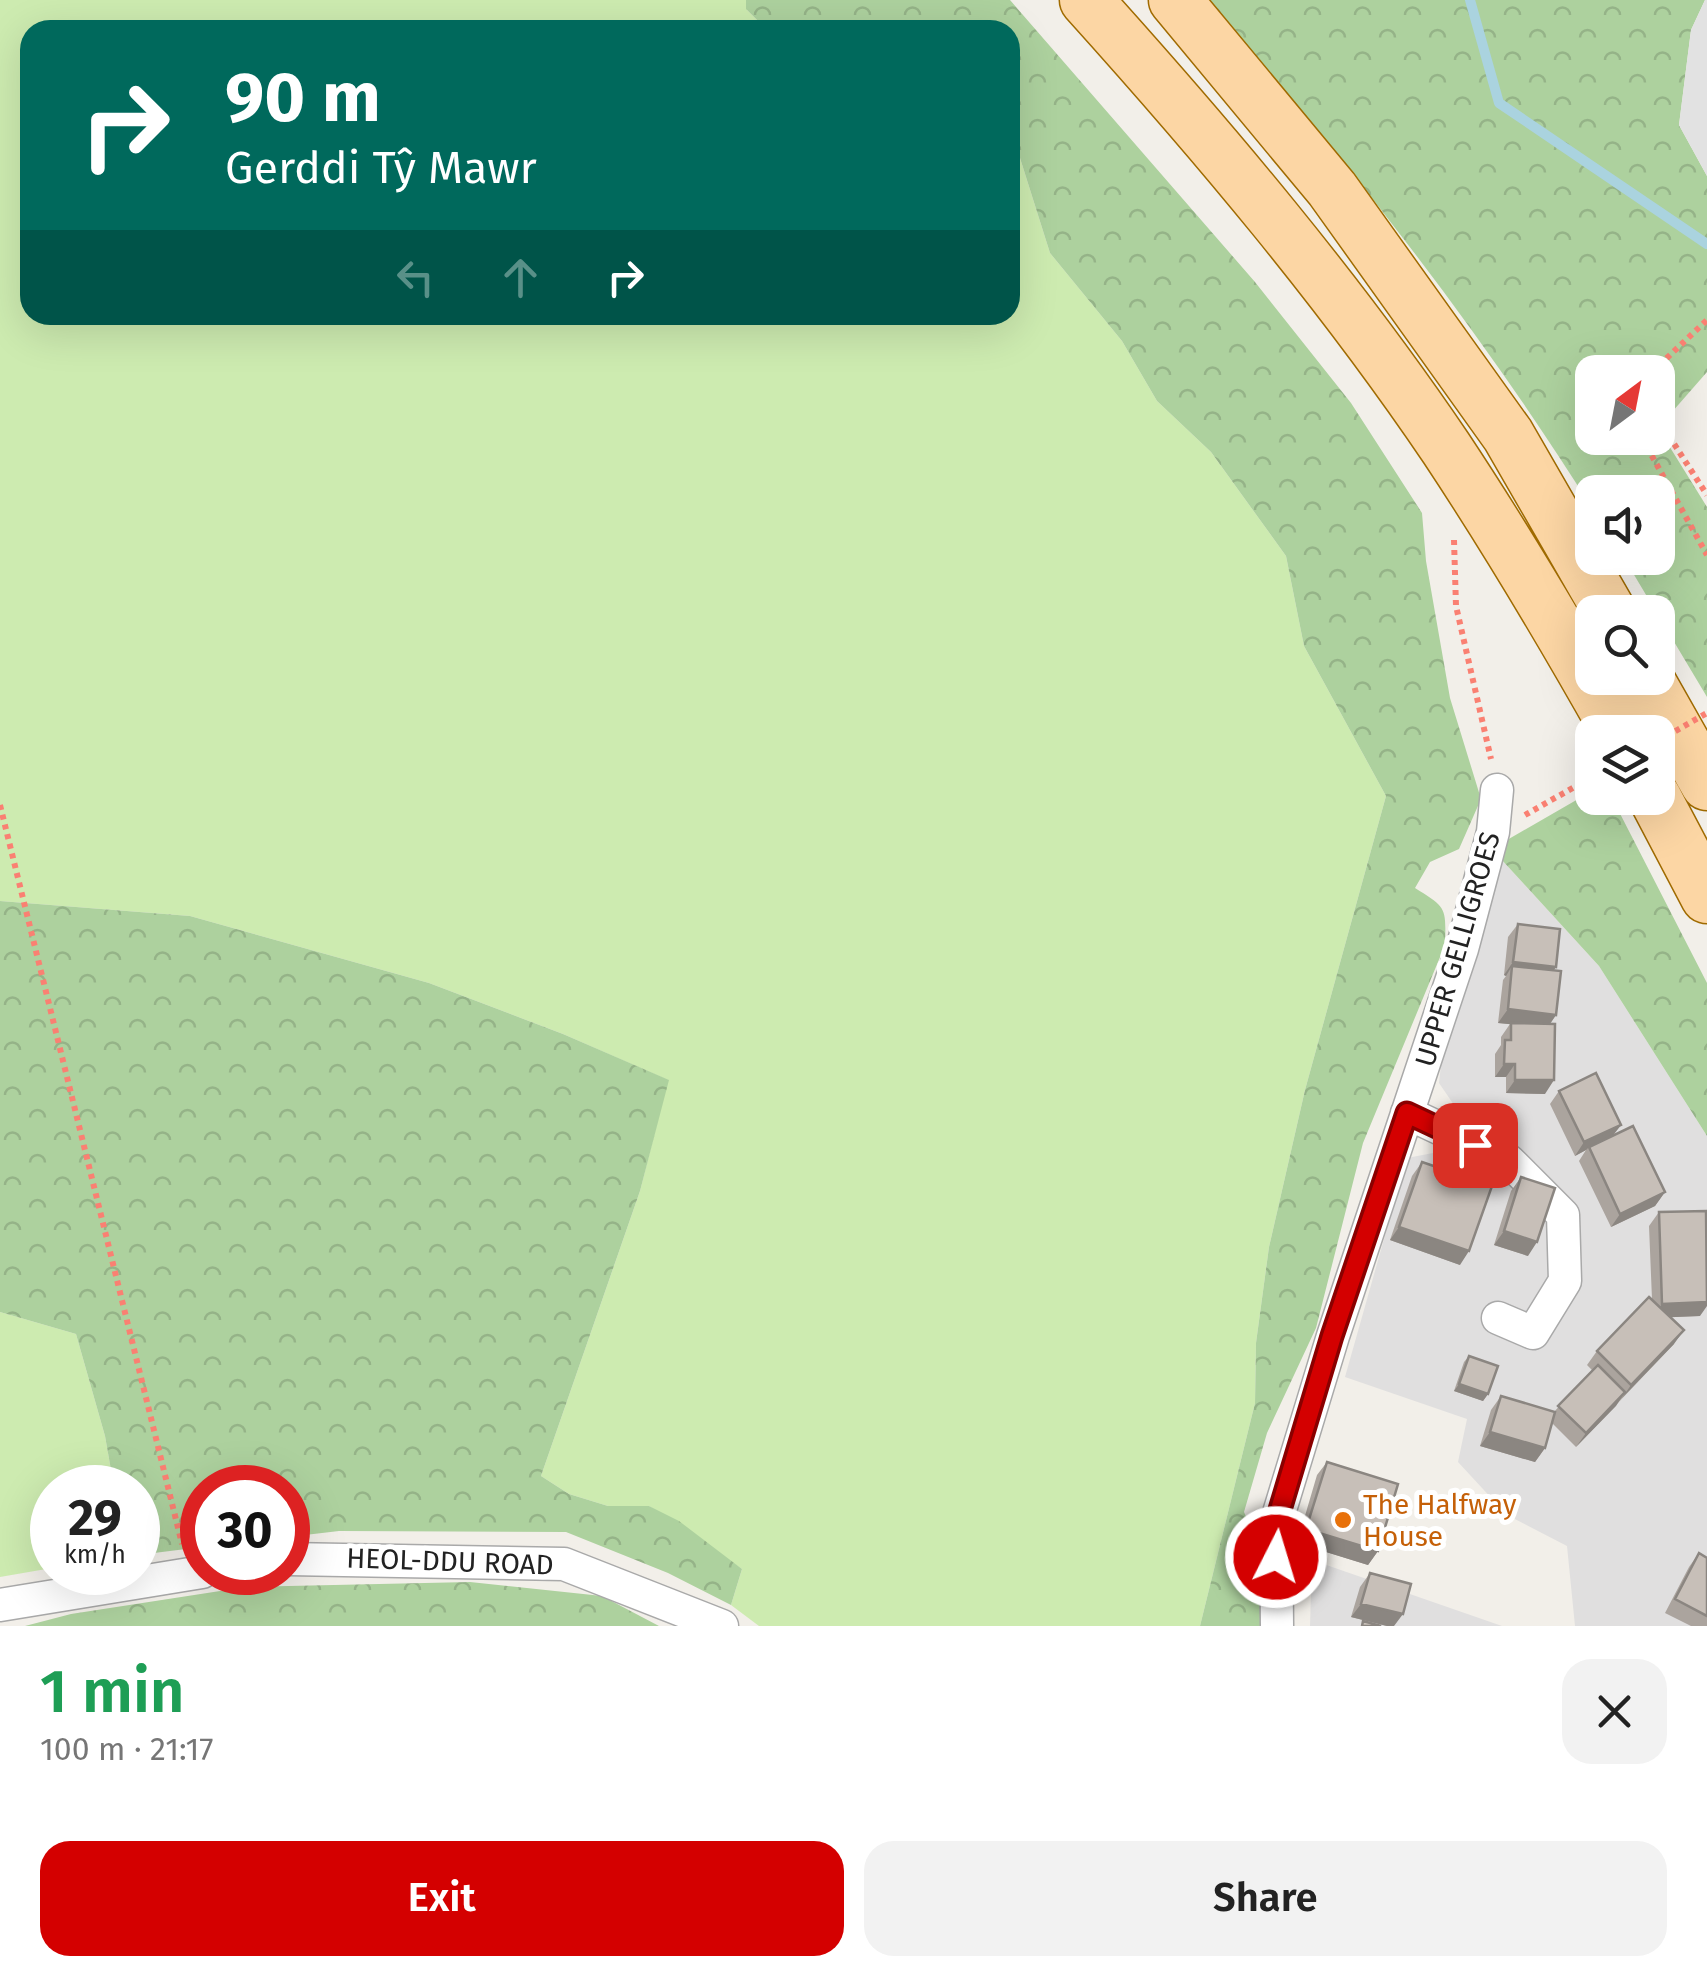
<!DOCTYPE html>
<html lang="en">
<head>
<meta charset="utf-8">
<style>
  :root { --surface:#fff; --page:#f2f2f2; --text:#222; --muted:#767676; --accent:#d40000 }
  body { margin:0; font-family:"Fira Sans",sans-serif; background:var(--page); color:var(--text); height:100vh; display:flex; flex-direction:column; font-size:38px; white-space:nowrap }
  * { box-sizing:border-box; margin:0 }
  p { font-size:32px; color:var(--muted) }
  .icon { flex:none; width:55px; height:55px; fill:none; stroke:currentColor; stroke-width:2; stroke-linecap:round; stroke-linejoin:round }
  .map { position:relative; height:1626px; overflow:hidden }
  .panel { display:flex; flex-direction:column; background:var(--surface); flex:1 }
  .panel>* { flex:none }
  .top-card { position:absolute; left:20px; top:20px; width:1000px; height:305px; border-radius:30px; box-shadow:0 10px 40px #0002; background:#00695c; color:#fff; overflow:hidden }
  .needle { width:65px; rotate:32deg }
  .tools { position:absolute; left:1575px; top:355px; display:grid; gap:20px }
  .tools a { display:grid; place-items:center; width:100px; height:100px; border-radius:20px; background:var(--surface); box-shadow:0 10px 40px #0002; font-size:50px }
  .speed { position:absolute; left:30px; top:1465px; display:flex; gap:20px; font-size:50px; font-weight:700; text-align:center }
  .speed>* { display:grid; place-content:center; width:130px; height:130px; border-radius:50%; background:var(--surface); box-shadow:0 10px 40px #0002; line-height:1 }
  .speed small { font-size:25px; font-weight:400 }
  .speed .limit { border:15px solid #d22; background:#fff; color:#111 }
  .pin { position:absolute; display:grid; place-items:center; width:85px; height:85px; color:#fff; margin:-42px; border-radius:20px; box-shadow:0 5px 15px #0006 }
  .me { position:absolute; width:110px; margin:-55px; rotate:5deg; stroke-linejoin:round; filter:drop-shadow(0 0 8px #0008) }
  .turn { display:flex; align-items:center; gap:35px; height:210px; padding:0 40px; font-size:45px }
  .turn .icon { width:130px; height:130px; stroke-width:2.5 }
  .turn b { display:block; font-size:70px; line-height:85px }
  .lanes { display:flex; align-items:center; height:95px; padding:0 40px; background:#0003; justify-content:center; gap:50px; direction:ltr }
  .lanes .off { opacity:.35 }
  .round { display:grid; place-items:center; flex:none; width:105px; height:105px; border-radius:30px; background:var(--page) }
  .summary { display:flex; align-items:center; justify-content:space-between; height:170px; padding:0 40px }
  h1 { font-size:60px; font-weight:600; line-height:75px; color:#1e9e55 }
  .button { display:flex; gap:20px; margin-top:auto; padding:20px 40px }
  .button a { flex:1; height:115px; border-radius:30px; background:var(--accent); color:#fff; font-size:40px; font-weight:600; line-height:115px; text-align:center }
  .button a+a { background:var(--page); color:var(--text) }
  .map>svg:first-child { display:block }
</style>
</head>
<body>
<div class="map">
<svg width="1707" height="1626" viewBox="0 0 1707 1626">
  <defs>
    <pattern id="forest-crowns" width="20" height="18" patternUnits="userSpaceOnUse" patternTransform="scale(2.5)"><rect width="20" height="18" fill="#add19e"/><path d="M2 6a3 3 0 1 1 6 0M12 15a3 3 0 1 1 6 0" fill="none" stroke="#95b388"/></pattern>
  </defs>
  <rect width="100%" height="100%" fill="#f2efe9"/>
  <path fill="#e0dfdf" d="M1501,859l98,107 108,170v490h-132l-8,-80 -60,-31 -49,-53 9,-43 -122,-42 62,-219 26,-5 42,9 12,-39 -33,-18 -15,-22 3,-27z
    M1312,1560l190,66h-192z"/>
  <path fill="#cdebb0" d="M0,0h746l1,10 20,20h-737v285h980v-174l10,17 30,95 72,88 35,60 54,51 75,104 18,90 82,150 -81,294 -36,157 -13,96 -1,60 -55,223h-441l-28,-21 11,-36 -93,-63h-41l-39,-12 -28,-18 99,-285 28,-111 -105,-46 -134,-51 -239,-67 -190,-15z
    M0,1312l76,22 29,102 9,51 -62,1v80l-52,9z"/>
  <path fill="url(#forest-crowns)" fill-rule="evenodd" d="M746,0h264l245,282 96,121 71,110 4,48 24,137 31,101 -22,50 -29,13 -15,26c32,20 31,19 30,57l-82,198 -47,185 -49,105 -23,79 18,42v72h-62l55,-223 1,-60 13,-96 36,-157 81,-294 -82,-150 -18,-90 -75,-104 -54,-51 -35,-60 -72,-88 -30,-95 -10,-17v-111h-243l-21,-21z
    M1208,0h497l-14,30 -12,95 28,51v196l-49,56 49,79v190l-83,-139h34v-66h-66v16c-113,-180 -245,-347 -384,-508zM1592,372h66v66h-66z
    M1592,791v7h20l95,185v153l-108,-170 -98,-107 6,-19z
    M0,901l190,15 239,67 134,51 106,46 -29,111 -99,285 28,18 39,12h41l30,15 63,48 -11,36 -63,-32 -102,-41 -227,-1 -51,6v-49h-86v59l-64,8v-67l-24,-1 -9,-51 -29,-102 -76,-22z
    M470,1582l132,14 57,30h-634l46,-12 175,-27z"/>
  <path fill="#e2e2e2" d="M1705,0h2v176l-28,-51 12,-95z"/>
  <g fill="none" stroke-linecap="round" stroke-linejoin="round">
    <path stroke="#aad3df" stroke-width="10" d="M1470,0l29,103 208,141"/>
    <g stroke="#a9a9a9" stroke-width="35">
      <path id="minor" d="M1407,1113l102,48 54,54 2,66 -32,52 -35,-15
        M288,1559l276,5 158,62
        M0,1605l202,-33
        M1277,1626l-1,-103 57,-187 129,-387 31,-117 4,-42"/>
    </g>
    <g stroke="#a06b00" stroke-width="55">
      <path id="primary" d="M1086,0c128,142 253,290 360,448 61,92 118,188 172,284
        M1175,0l157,189 176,246 102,177
        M1647,678l60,106
        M1655,798l52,99"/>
    </g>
    <path stroke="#fa8072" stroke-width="6" stroke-dasharray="5 5" stroke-linecap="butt" d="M1652,372l55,-52
      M1658,419l49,76
      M1642,438l65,117
      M1454,540l2,66 35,153
      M0,805l182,739
      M1525,815l67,-38"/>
    <use href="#minor" stroke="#fff" stroke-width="32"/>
    <use href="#primary" stroke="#fcd6a4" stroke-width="52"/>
    <path stroke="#fa8072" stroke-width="6" stroke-dasharray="5 5" stroke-linecap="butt" d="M1658,741l49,-28"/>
  </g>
  <path fill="#aba49e" d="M1518,924l38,43 -3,4 3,44 -6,9 -5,70 -39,-1v-16h-11v-23l6,-9v-8l9,-13 -12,-1 5,-43 3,-4 -2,-1 4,-38z
    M1559,1091l62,34 -8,10 52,57 -10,14 -44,21 -32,-66 7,-11 -11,6 -25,-52z
    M1422,1162l38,103 -70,-25 22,-64z
    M1521,1177l7,79 -34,-11 17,-54z
    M1659,1212l41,104 -30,1 4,27 -98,103 -24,-24 -7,25 -10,14 -55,-16 11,-36 10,-14 53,16 38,-42 -5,-5 10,-14 55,-52 -3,-73z
    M1469,1356l19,38 -5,7 -29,-10 10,-29z
    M1327,1462l51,89 -10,14 -71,-22 20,-68z
    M1699,1553l8,5v68h-16l-26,-13 24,-46z
    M1370,1573l24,53h-7l-36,-9 9,-30z"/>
  <path fill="#8b8681" d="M1513,962l43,5 -10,14 -34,-15 -6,10 -2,-1z
    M1508,1009l48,6 -9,13 -49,-5z
    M1504,1064h11l-9,13h-11z
    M1515,1080h39l-9,14 -39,-1z
    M1621,1125l-10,13 -22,9 -3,3 -11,6 9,-14z
    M1665,1192l-10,14 -44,21 9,-13z
    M1399,1227l70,24 -9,14 -70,-25z
    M1504,1231l33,11 -9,14 -34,-11z
    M1707,1302v4l-7,10 -48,2 10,-14z
    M1684,1330l-10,14 -52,54 9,-13z
    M1459,1384l29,10 -5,7 -29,-10z
    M1625,1392l-9,14 -40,41 10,-14z
    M1490,1432l55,16 -10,14 -55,-16z
    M1306,1529l72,22 -10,14 -71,-22z
    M1361,1604l42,10 -9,12h-7l-36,-9z"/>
  <path fill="#c7bfb8" stroke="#8b8681" stroke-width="2.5" d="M1518,924l42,5 -4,38 -43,-5z
    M1512,966l49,5 -5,44 -48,-6z
    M1511,1023l44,1 -1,56h-39v-16h-11l1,-24h6z
    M1596,1073l25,52 -37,17 -25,-51z
    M1633,1126l32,66 -45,22 -31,-67z
    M1422,1162l70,24 -23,65 -70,-24z
    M1521,1177l34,11 -18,54 -33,-11z
    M1706,1211l1,91 -45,2 -3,-92z
    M1649,1297l35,33 -53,55 -34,-34z
    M1469,1356l29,10 -10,28 -29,-10z
    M1598,1365l27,27 -39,41 -28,-27z
    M1501,1396l54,16 -10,36 -55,-16z
    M1327,1462l71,22 -20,67 -72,-22z
    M1699,1553l8,5v58l-32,-17z
    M1370,1573l41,11 -8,30 -42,-10z
    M1363,1621l18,5h-19z"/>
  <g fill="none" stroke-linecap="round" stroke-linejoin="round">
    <g stroke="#8a0000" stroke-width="25">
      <path id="route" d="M1276,1557v-34l56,-187 75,-223 68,32"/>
    </g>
    <use href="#route" stroke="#d40000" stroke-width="18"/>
  </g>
  <circle fill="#e8710a" stroke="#fff" stroke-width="4" cx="1343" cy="1520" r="10"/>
  <g text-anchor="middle" stroke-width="10" stroke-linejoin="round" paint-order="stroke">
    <g font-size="28" fill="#222" stroke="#fff">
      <text transform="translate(1457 949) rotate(-74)" y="10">UPPER GELLIGROES</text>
      <text transform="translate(450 1561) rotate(2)" y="10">HEOL-DDU ROAD</text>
    </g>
    <g font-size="28" fill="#c56008" stroke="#fff" text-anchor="start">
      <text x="1363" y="1514">The Halfway<tspan x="1363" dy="32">House</tspan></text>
    </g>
  </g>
</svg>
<div class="tools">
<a><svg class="needle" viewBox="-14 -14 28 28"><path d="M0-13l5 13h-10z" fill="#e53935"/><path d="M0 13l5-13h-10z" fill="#767676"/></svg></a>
<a><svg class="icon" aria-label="sound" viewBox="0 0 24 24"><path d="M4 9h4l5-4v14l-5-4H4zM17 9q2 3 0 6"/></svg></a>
<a><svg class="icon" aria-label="search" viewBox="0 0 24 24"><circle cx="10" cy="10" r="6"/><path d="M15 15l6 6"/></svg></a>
<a><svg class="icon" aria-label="layers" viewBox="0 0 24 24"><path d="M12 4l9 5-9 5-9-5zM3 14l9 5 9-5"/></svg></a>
</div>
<div class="speed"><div>29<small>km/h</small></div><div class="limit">30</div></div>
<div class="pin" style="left:1475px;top:1145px;background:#d93025"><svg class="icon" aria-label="arrive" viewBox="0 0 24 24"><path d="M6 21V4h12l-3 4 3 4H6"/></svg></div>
<svg class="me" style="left:1276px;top:1557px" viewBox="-20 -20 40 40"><circle r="17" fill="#d40000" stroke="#fff" stroke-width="3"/><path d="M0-11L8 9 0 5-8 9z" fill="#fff"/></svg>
<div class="top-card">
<div class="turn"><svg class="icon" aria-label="right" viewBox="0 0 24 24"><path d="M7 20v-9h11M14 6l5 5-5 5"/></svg><div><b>90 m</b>Gerddi Tŷ Mawr</div></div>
<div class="lanes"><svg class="icon off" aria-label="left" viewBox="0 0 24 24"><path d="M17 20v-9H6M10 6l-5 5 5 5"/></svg><svg class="icon off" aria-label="ahead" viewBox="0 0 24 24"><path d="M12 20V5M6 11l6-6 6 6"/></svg><svg class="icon" aria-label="right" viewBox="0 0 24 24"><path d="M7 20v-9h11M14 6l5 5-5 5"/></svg></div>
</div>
</div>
<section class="panel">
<div class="summary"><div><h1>1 min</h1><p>100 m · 21:17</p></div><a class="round"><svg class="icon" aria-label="close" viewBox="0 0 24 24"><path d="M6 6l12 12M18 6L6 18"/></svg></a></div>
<div class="button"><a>Exit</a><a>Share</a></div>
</section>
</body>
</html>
